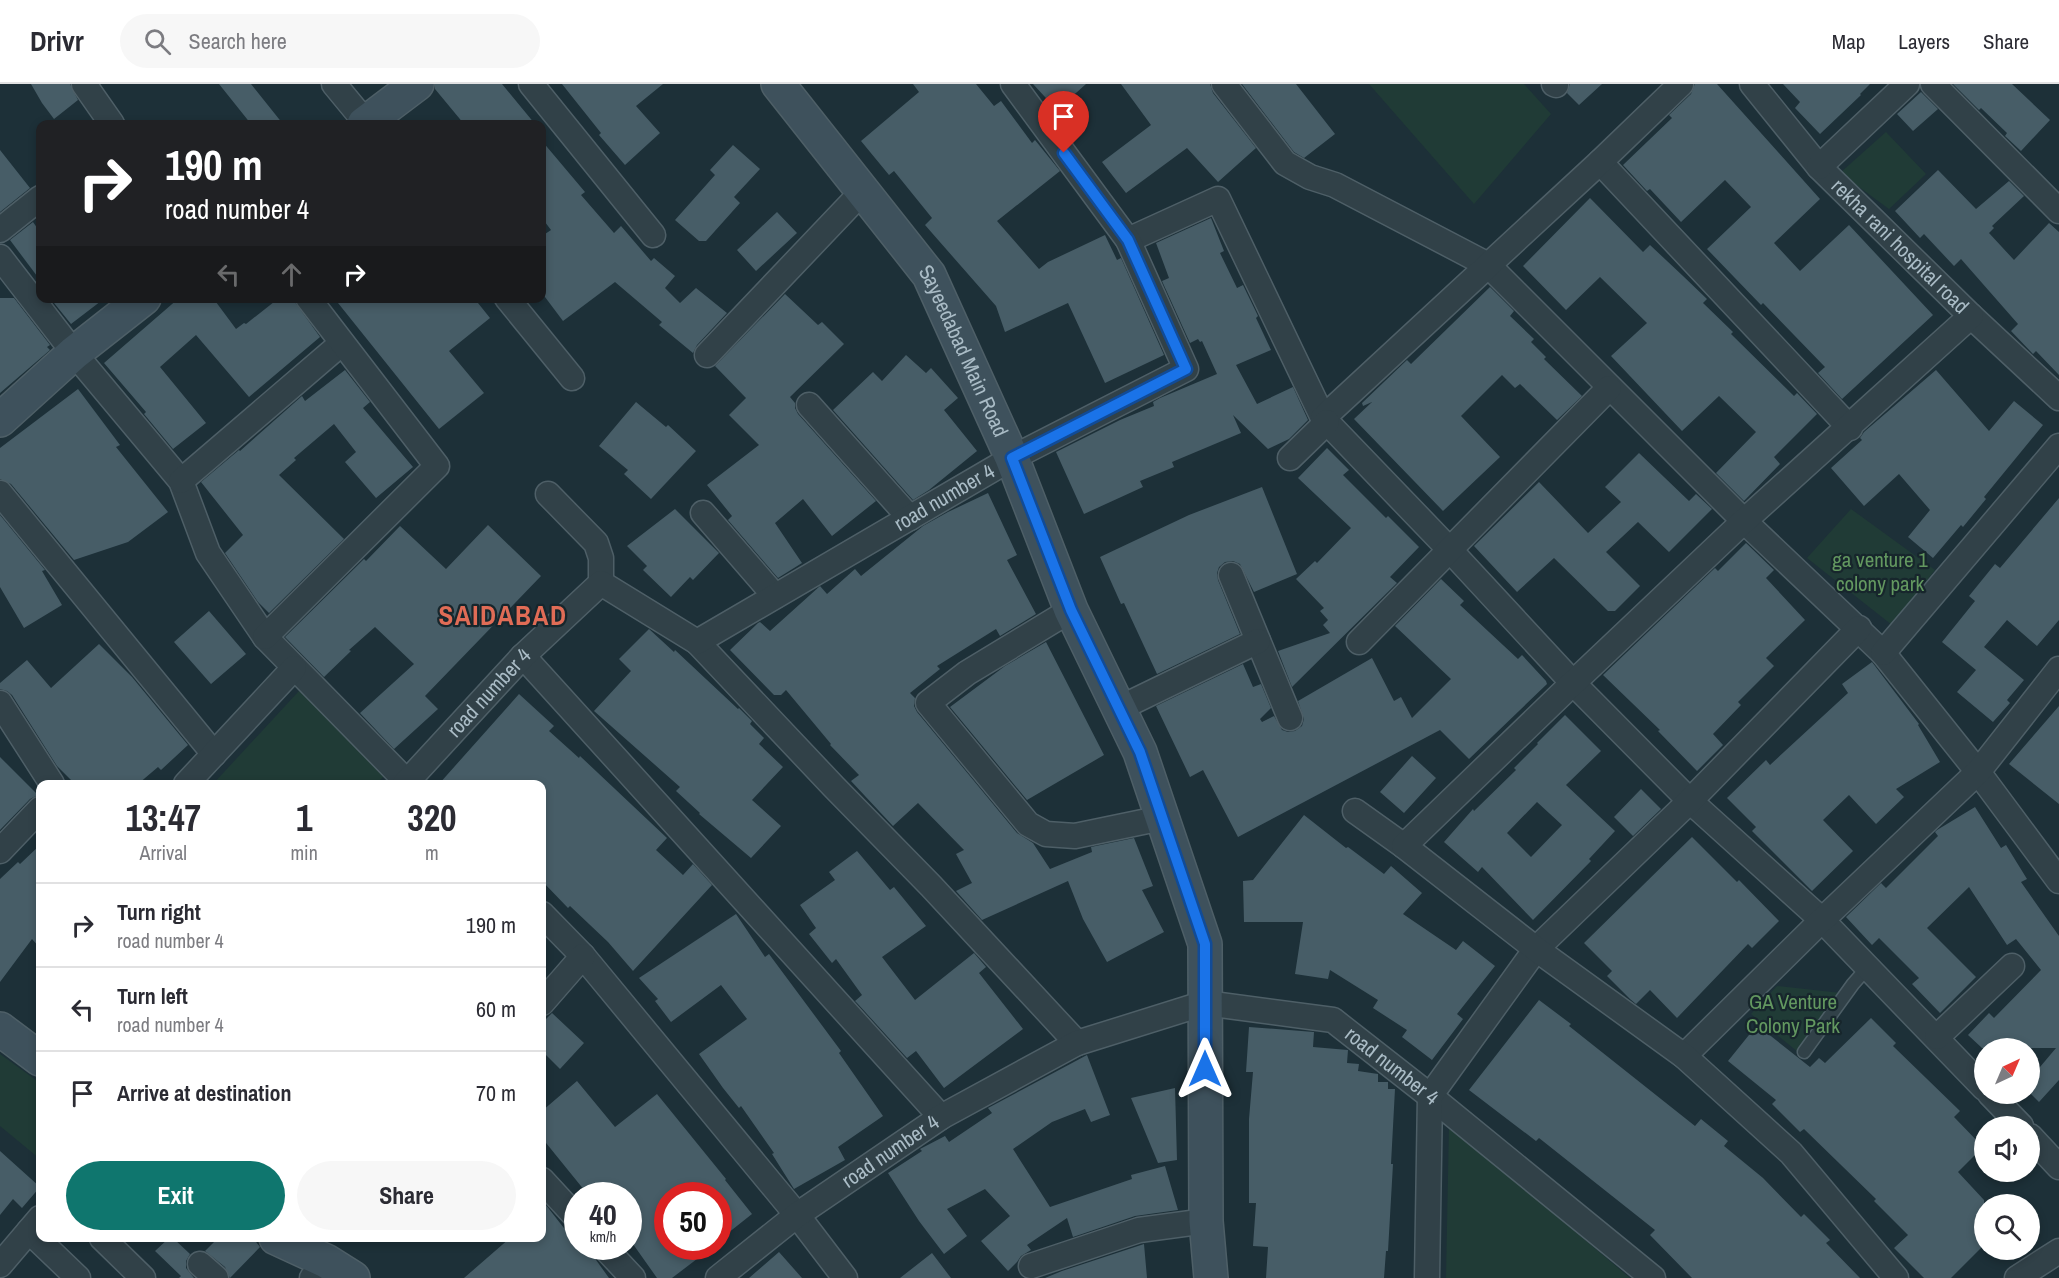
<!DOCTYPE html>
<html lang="en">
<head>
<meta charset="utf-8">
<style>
  :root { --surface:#fff; --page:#f7f7f7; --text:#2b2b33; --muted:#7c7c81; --line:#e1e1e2; --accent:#0f766e }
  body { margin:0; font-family:"Archivo Narrow",sans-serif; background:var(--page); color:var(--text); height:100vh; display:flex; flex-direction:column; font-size:22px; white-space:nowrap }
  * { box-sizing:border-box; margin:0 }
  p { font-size:20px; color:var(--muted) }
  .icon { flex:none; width:33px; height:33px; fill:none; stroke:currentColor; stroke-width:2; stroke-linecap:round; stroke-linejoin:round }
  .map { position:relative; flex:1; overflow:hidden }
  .drawer { position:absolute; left:36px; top:696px; width:510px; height:462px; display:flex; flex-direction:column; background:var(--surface); border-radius:12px; box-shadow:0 3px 9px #0003 }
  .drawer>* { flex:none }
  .banner { position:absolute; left:36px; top:36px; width:510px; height:183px; border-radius:12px; box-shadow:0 3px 9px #0003; background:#202124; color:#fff; overflow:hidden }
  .needle { width:39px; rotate:44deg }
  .controls { position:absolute; left:1974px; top:954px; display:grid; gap:12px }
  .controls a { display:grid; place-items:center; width:66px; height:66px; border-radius:50%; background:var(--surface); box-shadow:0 3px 9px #0003; font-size:30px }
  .speed { position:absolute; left:564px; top:1098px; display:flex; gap:12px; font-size:30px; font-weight:700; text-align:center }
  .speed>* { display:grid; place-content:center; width:78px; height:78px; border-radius:50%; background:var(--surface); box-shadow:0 3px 9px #0003; line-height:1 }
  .speed small { font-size:15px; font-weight:400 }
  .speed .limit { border:9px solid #d22; background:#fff; color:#111 }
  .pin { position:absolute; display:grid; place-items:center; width:51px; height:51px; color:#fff; margin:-62px -26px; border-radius:50% 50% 50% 0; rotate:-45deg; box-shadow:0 0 6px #0007 }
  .pin .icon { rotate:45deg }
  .me { position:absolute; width:66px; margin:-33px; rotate:0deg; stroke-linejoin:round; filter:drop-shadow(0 0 4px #0008) }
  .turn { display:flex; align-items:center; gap:21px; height:126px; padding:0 30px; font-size:27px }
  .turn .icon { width:78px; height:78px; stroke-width:2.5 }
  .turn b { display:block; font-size:42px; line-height:51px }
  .lanes { display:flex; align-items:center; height:57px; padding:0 30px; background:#0003; justify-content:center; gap:30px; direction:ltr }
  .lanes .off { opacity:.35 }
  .eta { display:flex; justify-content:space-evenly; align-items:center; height:102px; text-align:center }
  .eta b { font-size:36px; font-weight:700; line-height:42px }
  .button { display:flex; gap:12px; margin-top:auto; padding:12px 30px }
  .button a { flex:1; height:69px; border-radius:36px; background:var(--accent); color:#fff; font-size:24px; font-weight:700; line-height:69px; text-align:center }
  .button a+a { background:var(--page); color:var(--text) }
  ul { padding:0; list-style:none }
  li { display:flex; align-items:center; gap:18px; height:84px; padding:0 30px; border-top:2px solid var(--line) }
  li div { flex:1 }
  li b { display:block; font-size:22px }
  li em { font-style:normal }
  header { display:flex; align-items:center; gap:36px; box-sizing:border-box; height:84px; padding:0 30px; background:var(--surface); border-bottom:2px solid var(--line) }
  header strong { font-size:28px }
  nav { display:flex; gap:33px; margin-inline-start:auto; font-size:21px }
  .search { width:420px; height:54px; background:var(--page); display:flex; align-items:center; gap:15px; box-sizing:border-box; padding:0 21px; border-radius:33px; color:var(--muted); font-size:22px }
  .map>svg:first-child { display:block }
</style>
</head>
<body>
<header>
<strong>Drivr</strong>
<div class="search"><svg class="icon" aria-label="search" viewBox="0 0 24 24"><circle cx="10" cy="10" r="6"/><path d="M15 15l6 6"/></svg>Search here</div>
<nav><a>Map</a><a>Layers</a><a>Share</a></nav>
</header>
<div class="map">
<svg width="2059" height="1194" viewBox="0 0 2059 1194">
  <rect width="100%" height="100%" fill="#1d3038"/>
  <path fill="#203b36" d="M1369,0h155l27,30 -77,90z
    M1886,48l40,42 -37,35 -49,-36z
    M1851,425l84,61 -43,55 -85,-67z
    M299,607l87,83 -10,10h-163z
    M1777,902l64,7 -43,59 -47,-38z
    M0,970l40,29v76l-40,-33z
    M1449,1041l181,153h-184z"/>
  <path fill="#475d67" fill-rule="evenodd" d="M31,0h39l8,16 -24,19 -12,-16z
    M219,0h32l32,40h-32z
    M435,0h67l33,40h-71l-29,-35z
    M562,0h101l-27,22 24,27 -35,32 -26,-30 2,-2z
    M913,0h63l18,22 7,-5 31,42 3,-3 25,31 -63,50 42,48 9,-7 57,-27 12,25 4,-2 43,97 -59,28 -37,-80 -63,29 -9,-26 -71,-81 7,-7 -38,-47 -5,4 -28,-34 58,-49z
    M1033,0h53l-29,26z
    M1121,0h89l3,9 43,55 -38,34 -31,-34 -61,45 -24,-31 49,-37z
    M1242,0h54l39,50 -31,24 -10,-6z
    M1570,0h32l-23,21 -12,-12z
    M1695,0h22l103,115 -46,44 26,28 49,-46 84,90 -91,84 -24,-26 7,-6 -62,-64 -2,2 -54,-56 44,-42 -26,-27 -44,42 -31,-33 -3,2 -24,-26 49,-47 -3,-3 22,-21z
    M1783,0h87l-10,10 1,1 -41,39 -25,-26 5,-6z
    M1953,0h59l38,36 -29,31 -16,-15 2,-3 -26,-25 -2,2z
    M1921,8l17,17 -25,22 -16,-17z
    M542,57l43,51 -4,3 33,38 7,-7 30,35 3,-3 21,18 -10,12 15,15 16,-15 31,25 -30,32 -4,8 -34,-28 3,-3 -47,-40 -52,39 -21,-28v-57l9,-6 -9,-12z
    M733,61l27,24 -26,28 6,6 -34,38h-7l-24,-21 40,-45 -5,-5z
    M0,66l30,38 -30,24z
    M1938,86l38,39 33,-28 15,15 -32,30 2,2 -5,5 25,27 35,-37 10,9v143l-23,-24 -3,3 -22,-23 7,-7 -57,-65 -7,7 -30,-32 -4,4 -25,-27z
    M1590,114l53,54 7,-7 33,31 24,23 -4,4 30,29 -2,2 63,62 3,-3 20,21 -43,43 6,7 -36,37 -28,-28 40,-41 -37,-36 -37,35 -71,-75 36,-33 -47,-46 -34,33 -43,-44z
    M777,128l20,21 -41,38 -19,-21z
    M1211,134l13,33 -4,2 17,35 6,-3 15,31 -2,2 15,32 -35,15 21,39 36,-17 15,33 -19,19 -21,10 -35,-34 8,18 -69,29 2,5 -34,14 3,6 -59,27 -28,-62 64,-32 34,-14 -1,-4 7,-4 57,-24 -15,-33 -2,1 -2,-3 -8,4 -28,-62 7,-3 -13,-35z
    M33,138l7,10v48l-30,-40z
    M1490,203l24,24 -4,5 24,23 -3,3 15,15 -2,2 38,37 -25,24 -37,-36 -5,4 -13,-13 -41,41 39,41 -57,54 -89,-92 18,-17 -9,4 -1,-3 45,-43 4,4z
    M785,210l33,31 4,-3 22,22 -54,53 5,6v5l3,6 78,87 -44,35 -29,-37 -28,24 27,40 -24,15 -50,-58 4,-4 -25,-31 52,-40 -30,-30 17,-17 -31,-32z
    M0,214h14l36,47 -3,2 3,3 -50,43z
    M50,214h55l-34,26z
    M179,214h34l23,31 8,-6 2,1 33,-26h13l28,39 -71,60 -53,-62 -36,32 46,56 -33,26 -29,-35 2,-2 -42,-49z
    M334,214h140l16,20 -41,33 35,42 -45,36z
    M906,271l20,18 5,-5 27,30 -14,12 33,41 -48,39 -16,10 -80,-90 40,-38 9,9z
    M345,286l25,32 -7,6 50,59 -37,31 -31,-36 11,-10 -22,-28 -40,34 2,2 -17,15 65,64 -75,74 -11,-11 -33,-49 18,-18 -42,-53 38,-32 1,1 62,-55 3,5z
    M1936,286l53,61 25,-30 29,24 -59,72 2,2 -23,28 -2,-2 -28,33 -25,-21 22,-27 -31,-36 -35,32 -33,-38 31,-28 -2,-2 4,-6z
    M78,305l42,56 -4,2 52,65 -40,30 -54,18 -63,-76 -11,-5v-31z
    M636,318l30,25 2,-2 28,26 -45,48 -27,-25 4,-4 -29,-24z
    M1327,364l22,22 -6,5 43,43 2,-2 31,31 -29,30 7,6 -105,104 -14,-36 52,-18 -7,-8 5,-5 -8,-9 4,-3 -28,-29 19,-18 2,2 34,-35 -53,-50z
    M1639,369l50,48 7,-7 16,15 -43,43 -31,-30 -32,30 34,34 -25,25h-7l-54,-53 -37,34 -43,-46 65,-64 49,51 33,-31 -16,-15z
    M1262,403l35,87 -43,18 -14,-28 -7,-3 -8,1 -6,5 -2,6 1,7 22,54 -83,40 -33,-71 -3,1 -21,-47 89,-42z
    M988,409l29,62 -10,5 29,54 -36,22 -4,-7 -59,37 3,3 -30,24 5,5 -1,8 3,6 100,121 16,10 17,26 42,-17 -1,-5 43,-9 19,48 -11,4 22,42 -57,30 -24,-43 -15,-38 -86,39 -26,-29 16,-8 -16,-29 8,-4 -46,-47 -25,23 -42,-45 8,-6 -29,-30 1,-1 -45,-54 -5,5h-7l-44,-45 28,-27 2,-1 10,9 50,-45 7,8 28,-25 6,7 62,-50 25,-14z
    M2059,414v122l-22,26 -30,-26 -23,27 40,33 -17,20 3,3 -17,19 -36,-30 19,-22 -34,-28 33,-41 -6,-5 26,-32 5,4z
    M675,425l44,44 -26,27 -3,-3 -19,20 -28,-27 4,-4 -20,-20z
    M0,431l45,55 -3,1 20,34 -38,23 -24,-41z
    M488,441l53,51 -116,120 13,13 -44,40 -34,-36 54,-49 -39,-37 -26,23 2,1 -27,26 -39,-40 79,-78 2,2 34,-35 46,43z
    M1746,459l28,27 -8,8 39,42 -39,38 8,8 -36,36 3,3 -28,29 10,11 -26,26 -39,-40 2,-1 -57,-55 112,-107 3,3z
    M1441,495l23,22 -4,4 58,54 4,-4 24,26 1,3 -78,75 -29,-29 -202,107 -35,-67 -13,7 -34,-71 87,-42 10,23 8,-3 10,24 -11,11 2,3 12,-6 8,14 6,2 7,-1 7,-5 2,-7 -6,-18 74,-43 22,43 7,-4 11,21 39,-39 -56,-53z
    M209,527l37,43 -35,30 -37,-42z
    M649,545l25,23 1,-2 63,59 1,-1 13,13 -2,3 14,14 -5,6 24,23 -31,33 29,26 -30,32 -52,-44 1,-1 -24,-22 4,-4 -86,-76 37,-40 -12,-12z
    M1046,558l58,113 -77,45 -77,-93 55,-41z
    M99,560l33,33 56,68 -27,25 -3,-3 -20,17h-63l-18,-18 -45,-71 -5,-4 -7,-2v-6l27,-23 24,28z
    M1872,578l47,62 -1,1 22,37 -44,27 8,8 -28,27 -27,-29 -26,25 30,31 -41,40 -60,-60 4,-4 -29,-29 39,-38 4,5 78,-72 -6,-9z
    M519,610l35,32 -5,5 30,27 1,-2 87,82 -11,12 27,25 10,-11 19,21 -79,86 -25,-29 -38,-36 -2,2 -26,-27v-97h-103z
    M2059,622v98l-50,-40z
    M1565,631l36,36 -35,34 49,46 -26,28 2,2 -58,59 -51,-53 -4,5 -34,-30 29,-33 1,2 42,-41 -2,-2 24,-24 -1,-1zM1537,718l25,23 -31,32 -24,-24z
    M1412,672l24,22 -32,35 -24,-21z
    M0,673l38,38 -8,4 -30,31z
    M1641,705l20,20 -28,27 -19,-19z
    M1975,723l26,41 5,-3 21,34 -6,3 38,54v144l-20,22 -9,-9v-14l26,-31h-74l-14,-13 21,-22 5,5 47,-48 -25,-31 -9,6 -38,-58 -42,41 49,49 -36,36 -28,-29 7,-6 -40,-40 -7,7 -26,-28 35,-34 5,5 52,-52 -3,-4 2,-2z
    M1304,731l42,33 2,-1 36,27 7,-8 31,27 -19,21 53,36 7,-9 32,25 -38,48 6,5 -31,41 -30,-23 5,-7 -34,-22 5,-8 -48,-30 -2,9 -33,-5 8,-52h-59l-1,-41 10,-1z
    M1692,753l45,45 2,-2 40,41 -27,27 -4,-4 -71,74 -27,-28 -14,14 -6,-5 -23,-23 5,-5 -28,-28z
    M40,761v103l-8,-9 -32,43v-103l18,-17 2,2z
    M857,767l33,39 4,-3 32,39 -44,31 33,43 59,-47 12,14 -7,6 44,56 -79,59 -28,-37 -9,7 -50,-55 -2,-2 7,-6 -26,-36 -4,4 -23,-29 7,-6 -16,-23 35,-25 -6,-8z
    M736,830l29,43 4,-3 72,97 -2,2 44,63 -45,31 7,13 -51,29 -22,-35 2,-1 -33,-47 -2,2 -16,-20 -24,-34 48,-35 -26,-34 -50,37 -16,-21 3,-2 -19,-21z
    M1539,916l32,24 -2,2 126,100 6,-7 27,22 -4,5 39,32 38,39 3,-3 26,26 -4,3 34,35h-168l-42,-43 5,-5 -116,-92 -3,3 -67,-51z
    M552,929l32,30 -24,26 -18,-18v-28z
    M1871,934l25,25 -3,3 67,65 -6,6 29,30 -25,25 26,28v45l-33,33h-27l-30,-30 14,-13 -34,-34 2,-2 -72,-70 -4,3 -28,-28 4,-4 -48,-39 29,-36 53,42 9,-9 6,5z
    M1249,943l65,5 -1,15 35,3 -1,13 12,1 -1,7 20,3v8h10v7h7l-4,75h2l-5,87h-2l-2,27h-118l2,-31 -15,-1 3,-43h-7v-84l4,-47h-7z
    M1087,971l23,60 -19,7 -6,-13 -33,13 -39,27 37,58 82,-28 -1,-4 34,-9 13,44 -43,6 -62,21 -6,-19 -40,27 4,5 -10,6 -4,6 -9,9 -27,-30 29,-25 -25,-27 -38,20 20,27 -23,18 -25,-33 -31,-48 34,-22 -2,-2 25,-13 4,6 43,-29 -4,-5z
    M577,997l38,46 42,-33 69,85 -1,1 27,34 -34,27v-45h-50v50h46l-42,32h-15l-29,-41v-41h-39l-47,-58v-27z
    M1175,1004l2,72 -19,3 -27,-65z
    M0,1067l40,36 -18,21 -9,-9 -13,16z
    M542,1116l36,46h8l23,32h-145l46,-40h32z
    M169,1154h4l17,16 -4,7v7l8,10h-15l2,-2 -26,-25z
    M218,1154h35l7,9 -30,31 -5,-11 -20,-16z
    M1144,1160l3,34h-102l17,-7z
    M779,1168l23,26h-53z
    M932,1169l19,25h-51z"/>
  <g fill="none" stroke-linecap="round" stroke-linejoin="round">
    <g stroke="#4e5f67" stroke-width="15">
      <path id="lane" d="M1804,968l49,-68 15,-17"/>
    </g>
    <g stroke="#4e5f67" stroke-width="27">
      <g id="street">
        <path d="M84,0l28,40"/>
        <path d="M334,0l33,40"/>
        <path d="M531,0l122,151"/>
        <path d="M1224,0l61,79 25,14 25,8 153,80 256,256 139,132 95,119 81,109"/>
        <path d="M1554,0l2,1"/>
        <path id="s1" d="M1752,0l67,83 152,149 88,82"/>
        <path d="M1933,0l126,127"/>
        <path d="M1600,78l250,266"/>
        <path d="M1819,83l88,-83"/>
        <path d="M0,146l40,-32"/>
        <path d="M1128,156l90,-41 105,219 126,131 124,134 117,118 132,119 162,168"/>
        <path d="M0,173l74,96 107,128 27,72 57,84 144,147"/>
        <path d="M507,214l65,80"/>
        <path d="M707,271l156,-164"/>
        <path d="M809,321l101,113"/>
        <path d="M1323,334l277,-256 81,-78"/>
        <path d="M1290,374l37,-36"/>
        <path d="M181,397l161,-138"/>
        <path d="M0,409l214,261"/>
        <path d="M548,410l48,49 5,15v25"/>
        <path d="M703,429l72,83"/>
        <path d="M1231,491l59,143"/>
        <path d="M1071,526l-104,63 -39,30 100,121 18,10 29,2 87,-18"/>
        <path d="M265,553l172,-171 -129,-168"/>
        <path d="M697,558l137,145 97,99 146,157"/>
        <path d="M1359,558l250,-254"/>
        <path d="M1883,569l176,-207"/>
        <path d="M523,572l418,461"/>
        <path d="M0,619l52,81"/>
        <path d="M1120,624l138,-67"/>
        <path d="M186,700l108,-116"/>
        <path id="s2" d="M405,700l118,-128 78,-73 96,59 315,-184 174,-89 -58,-129 -115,-156"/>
        <path d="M1355,727l49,35"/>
        <path d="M0,767l40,-42"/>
        <path d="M542,830l41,42 214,259 48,63"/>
        <path d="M542,919l41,-47"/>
        <path d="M1937,953l75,-71"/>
        <path d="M1684,972l138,-136 156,-148 81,-103"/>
        <path d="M1990,1010l31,32"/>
        <path d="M2030,1052l29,31"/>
        <path d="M542,1096l36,39"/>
        <path d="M29,1147l49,47"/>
        <path d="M102,1154l41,40"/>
        <path d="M603,1162l30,32"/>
        <path d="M200,1180l16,14"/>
        <path d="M0,1181l40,-47"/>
        <path d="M1031,1182l108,-36 67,-9"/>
        <path d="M312,1194l14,-17"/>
        <path id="s3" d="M718,1194l79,-63 144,-98 136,-74 128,-40 128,17 97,76 223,182"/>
        <path d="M1427,1194l3,-182 106,-147 154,-148 169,-173"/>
        <path d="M1896,1194l-105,-125 -107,-97 -148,-107 -132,-103 169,-163 171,-162 227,-205"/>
        <path d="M2017,1194l42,-27"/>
      </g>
    </g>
    <g stroke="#4e5f67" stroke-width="36">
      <g id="secondary">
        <path id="s4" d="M778,0l151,191 83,183 59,152 69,142 65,192 1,277 5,57"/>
        <path d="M364,40l53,-40"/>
        <path d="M0,336l74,-67 70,-55"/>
        <path d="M0,945l40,30"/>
        <path d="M276,1154l50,23 27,17"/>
      </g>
    </g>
    <use href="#lane" stroke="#314148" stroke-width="12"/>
    <use href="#street" stroke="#314148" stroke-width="24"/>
    <use href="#secondary" stroke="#3e515c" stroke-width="33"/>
  </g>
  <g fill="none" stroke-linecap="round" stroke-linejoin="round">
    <g stroke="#114b97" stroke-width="15">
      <path id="route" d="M1064,69l64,87 58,129 -174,89 59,152 69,142 65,192v125"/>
    </g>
    <use href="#route" stroke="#1a73e8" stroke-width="10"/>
  </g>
  <g text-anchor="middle" stroke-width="4.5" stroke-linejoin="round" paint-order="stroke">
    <g font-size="21" fill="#aabcc6" stroke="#17262c">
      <text dy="7" stroke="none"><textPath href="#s1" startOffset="220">rekha rani hospital road</textPath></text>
      <text dy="7" stroke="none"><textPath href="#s4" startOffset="327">Sayeedabad Main Road</textPath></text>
      <text dy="7" stroke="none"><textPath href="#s2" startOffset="680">road number 4</textPath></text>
      <text dy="7" stroke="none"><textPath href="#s2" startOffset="124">road number 4</textPath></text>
      <text dy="7" stroke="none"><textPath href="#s3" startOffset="768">road number 4</textPath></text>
      <text dy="7" stroke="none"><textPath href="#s3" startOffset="214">road number 4</textPath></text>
    </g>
    <g font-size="21" fill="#639860" stroke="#17262c">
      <text x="1880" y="483">ga venture 1<tspan x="1880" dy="24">colony park</tspan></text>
      <text x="1793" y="925">GA Venture<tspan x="1793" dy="24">Colony Park</tspan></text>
    </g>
    <g font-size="27" font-weight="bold" letter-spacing="1.5" fill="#e06c56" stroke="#17262c">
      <text x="503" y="541">SAIDABAD</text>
    </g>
  </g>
</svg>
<div class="controls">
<a><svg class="needle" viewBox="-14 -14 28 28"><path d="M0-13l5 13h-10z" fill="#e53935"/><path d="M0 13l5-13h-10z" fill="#7c7c81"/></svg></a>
<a><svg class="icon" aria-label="sound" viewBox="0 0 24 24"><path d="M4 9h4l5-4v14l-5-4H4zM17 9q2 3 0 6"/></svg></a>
<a><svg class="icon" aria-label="search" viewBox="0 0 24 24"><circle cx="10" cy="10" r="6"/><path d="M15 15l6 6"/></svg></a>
</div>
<div class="speed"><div>40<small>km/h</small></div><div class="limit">50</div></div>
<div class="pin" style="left:1064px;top:69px;background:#d93025"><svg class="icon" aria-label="arrive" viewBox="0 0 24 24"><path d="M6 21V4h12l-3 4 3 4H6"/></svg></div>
<svg class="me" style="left:1205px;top:985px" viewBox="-20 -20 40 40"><path d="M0-17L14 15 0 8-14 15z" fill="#1a73e8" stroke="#fff" stroke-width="4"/></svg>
<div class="banner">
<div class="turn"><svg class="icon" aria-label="right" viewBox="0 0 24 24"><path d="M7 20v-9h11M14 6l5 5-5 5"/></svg><div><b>190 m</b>road number 4</div></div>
<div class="lanes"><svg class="icon off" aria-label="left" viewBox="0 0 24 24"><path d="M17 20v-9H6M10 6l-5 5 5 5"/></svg><svg class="icon off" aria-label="ahead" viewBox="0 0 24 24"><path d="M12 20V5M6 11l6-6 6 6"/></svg><svg class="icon" aria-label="right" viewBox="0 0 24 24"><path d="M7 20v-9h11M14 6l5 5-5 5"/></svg></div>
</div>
<section class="drawer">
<div class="eta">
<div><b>13:47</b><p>Arrival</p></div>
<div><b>1</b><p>min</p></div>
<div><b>320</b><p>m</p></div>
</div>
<ul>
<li><svg class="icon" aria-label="right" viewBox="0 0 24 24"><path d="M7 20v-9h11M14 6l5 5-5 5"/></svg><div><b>Turn right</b><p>road number 4</p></div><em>190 m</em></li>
<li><svg class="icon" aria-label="left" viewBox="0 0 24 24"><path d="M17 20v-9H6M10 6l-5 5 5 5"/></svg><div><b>Turn left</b><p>road number 4</p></div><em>60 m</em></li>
<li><svg class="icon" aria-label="arrive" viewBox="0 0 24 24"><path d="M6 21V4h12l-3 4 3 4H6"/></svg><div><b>Arrive at destination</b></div><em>70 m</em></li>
</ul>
<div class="button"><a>Exit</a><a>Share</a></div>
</section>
</div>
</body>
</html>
